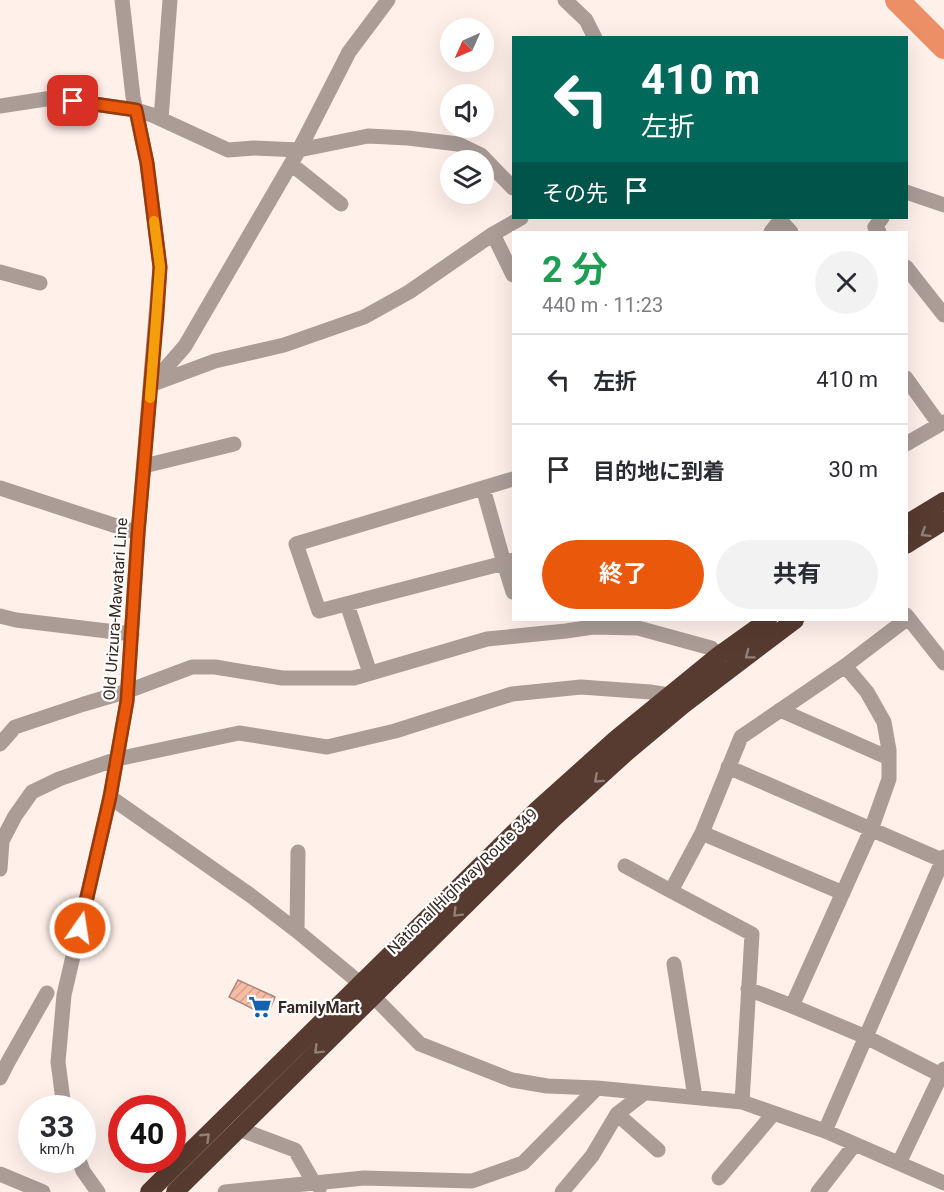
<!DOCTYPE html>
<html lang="ja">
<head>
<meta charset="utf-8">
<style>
  :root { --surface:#fff; --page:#f2f2f3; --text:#2b2b33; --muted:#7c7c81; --line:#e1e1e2; --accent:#ea580c }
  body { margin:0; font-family:Roboto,"Noto Sans JP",sans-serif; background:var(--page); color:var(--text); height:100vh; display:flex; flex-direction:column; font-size:22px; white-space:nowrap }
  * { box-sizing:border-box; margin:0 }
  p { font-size:20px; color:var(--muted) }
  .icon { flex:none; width:33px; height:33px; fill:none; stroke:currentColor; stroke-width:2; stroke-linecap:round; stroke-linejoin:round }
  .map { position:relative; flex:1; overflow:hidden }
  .sheet { position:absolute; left:512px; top:231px; width:396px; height:390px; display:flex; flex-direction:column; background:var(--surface); border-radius:0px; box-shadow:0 6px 24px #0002 }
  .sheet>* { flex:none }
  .hud { position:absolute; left:512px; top:36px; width:396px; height:183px; border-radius:0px; box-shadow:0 6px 24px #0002; background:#00695c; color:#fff; overflow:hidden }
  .needle { width:39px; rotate:225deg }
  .controls { position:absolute; left:440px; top:18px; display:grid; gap:12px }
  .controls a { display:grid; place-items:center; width:54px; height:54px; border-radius:50%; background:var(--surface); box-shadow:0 6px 24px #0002; font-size:30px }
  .speed { position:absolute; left:18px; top:1095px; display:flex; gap:12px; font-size:30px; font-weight:700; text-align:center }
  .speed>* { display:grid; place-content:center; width:78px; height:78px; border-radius:50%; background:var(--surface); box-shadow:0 6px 24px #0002; line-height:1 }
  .speed small { font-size:15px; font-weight:400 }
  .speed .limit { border:9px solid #d22; background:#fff; color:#111 }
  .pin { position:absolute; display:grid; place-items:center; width:51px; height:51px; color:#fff; margin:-26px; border-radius:12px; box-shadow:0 3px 9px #0006 }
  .me { position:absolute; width:66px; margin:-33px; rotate:13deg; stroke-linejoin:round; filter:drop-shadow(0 0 4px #0008) }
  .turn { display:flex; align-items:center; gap:21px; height:126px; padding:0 30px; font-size:27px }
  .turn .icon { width:78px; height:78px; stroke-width:2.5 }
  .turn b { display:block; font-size:42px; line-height:51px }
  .then { display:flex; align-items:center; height:57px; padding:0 30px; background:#0003; gap:12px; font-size:22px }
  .round { display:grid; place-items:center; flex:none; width:63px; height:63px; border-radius:32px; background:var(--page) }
  .overview { display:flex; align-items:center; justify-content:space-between; height:102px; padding:0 30px }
  h1 { font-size:36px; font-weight:700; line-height:45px; color:#1e9e55 }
  .primary-button { display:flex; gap:12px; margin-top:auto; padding:12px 30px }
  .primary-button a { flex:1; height:69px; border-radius:36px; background:var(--accent); color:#fff; font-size:24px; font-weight:700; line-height:69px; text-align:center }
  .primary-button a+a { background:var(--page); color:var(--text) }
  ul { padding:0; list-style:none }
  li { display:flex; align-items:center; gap:18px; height:90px; padding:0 30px; border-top:2px solid var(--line) }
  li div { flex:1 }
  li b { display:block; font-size:22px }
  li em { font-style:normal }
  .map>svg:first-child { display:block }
</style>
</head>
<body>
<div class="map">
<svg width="944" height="1192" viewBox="0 0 944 1192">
  <defs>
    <pattern id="building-hatch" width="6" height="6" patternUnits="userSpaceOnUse" patternTransform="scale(1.5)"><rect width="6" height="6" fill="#f7bda4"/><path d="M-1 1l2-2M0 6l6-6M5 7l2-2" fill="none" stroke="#d4a28d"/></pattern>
  </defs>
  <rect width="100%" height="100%" fill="#fff0ea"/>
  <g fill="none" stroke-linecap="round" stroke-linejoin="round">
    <path stroke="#ec8f67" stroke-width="24" d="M897,0l47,47"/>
  </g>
  <path fill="url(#building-hatch)" stroke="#a8887b" stroke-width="1.5" d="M238,980l37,17 -8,19 -38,-19z"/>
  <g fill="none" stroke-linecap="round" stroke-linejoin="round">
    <path stroke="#ab9c96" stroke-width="15" d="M565,0l21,20 9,18
      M0,106l52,-8 84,12 16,5 76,35 26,-2 45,2 -114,196 -34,39
      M161,119l9,-119
      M299,150l69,-14 40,2 50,6 23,11 32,33
      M299,150l50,-98 39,-52
      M291,164l50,40
      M906,192l38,13
      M780,220l11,12
      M771,232l11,-14
      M879,232l-4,-5 7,-9
      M493,234l20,41
      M906,267l38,48
      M0,272l40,11
      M906,378l33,46
      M153,384l62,-23 69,-16 80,-28 45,-25 84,-58 28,-16
      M906,444l38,-22
      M144,466l90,-22
      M0,488l138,45
      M483,488l21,75 -185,48 -23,-67 187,-56 30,-9
      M513,560l-9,3 9,29
      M347,604l23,69
      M906,615l38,48
      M0,616l16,4 116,14
      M845,666l22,26 17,30 5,28v29l-18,51 -79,176 74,31 75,38 3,-6
      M780,710l109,48
      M0,744l15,-17 69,-23 44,-13 64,-24h23l67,11h72l133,-39 79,-8 27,-4 45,1 73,20 8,7
      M728,767l216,94
      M110,797l140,98 47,36 64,53
      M702,833l141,60
      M625,866l46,25
      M0,869l2,-28 13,-25 17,-24 27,-13 58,-20 122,-26 88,14 68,-16 117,-37 69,-7 69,5 19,3
      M297,931l1,-79
      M674,964l21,133
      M748,989l44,17
      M373,996l47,48 92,36 35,6 50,2 145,14 83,29 119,52
      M0,1078l8,-16 39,-69
      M742,1102l10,-168 -81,-43 31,-58 39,-96 104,-71 63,-48
      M64,1108l-6,-46 6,-67 46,-198 17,-96 11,-168 22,-266 -13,-104 -14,-66 -11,-97
      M617,1114l41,36
      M239,1129l56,21 19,33 6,4
      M825,1131l119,-274
      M79,1160l4,11 15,21
      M899,1163l42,-88
      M0,1174l43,18
      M719,1178l55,-65
      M225,1192l139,-14 108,3 51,-18 74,-75
      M562,1192l30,-36 25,-42 26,-20
      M818,1192l37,-48"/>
    <path stroke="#573b30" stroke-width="18" d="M906,524l38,-23
      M906,545l38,-24
      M149,1192l388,-382 79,-71 103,-84 49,-35
      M175,1192l378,-373 75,-68 55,-46 112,-85"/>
  </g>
  <defs><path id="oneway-chevron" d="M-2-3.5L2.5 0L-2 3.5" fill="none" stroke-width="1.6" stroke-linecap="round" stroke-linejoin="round" transform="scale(1.5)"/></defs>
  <g stroke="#928078">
    <use href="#oneway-chevron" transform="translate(925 533) rotate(148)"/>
    <use href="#oneway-chevron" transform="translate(749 655) rotate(143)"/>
    <use href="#oneway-chevron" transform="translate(598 779) rotate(138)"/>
    <use href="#oneway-chevron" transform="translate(457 913) rotate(135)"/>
    <use href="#oneway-chevron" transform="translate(318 1050) rotate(135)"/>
    <use href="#oneway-chevron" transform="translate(206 1137) rotate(-44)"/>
  </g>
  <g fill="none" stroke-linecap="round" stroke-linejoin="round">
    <g stroke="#983908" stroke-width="15">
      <path id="route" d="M73,101l63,9 11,53 13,104 -3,46 -19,220 -11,168 -17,96 -30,131"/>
    </g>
    <use href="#route" stroke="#ea580c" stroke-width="10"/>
    <path stroke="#f59e0b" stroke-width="10" d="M150,398l10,-131 -6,-46"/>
  </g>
  <defs>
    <g id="supermarket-bare" transform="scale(1.8)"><path d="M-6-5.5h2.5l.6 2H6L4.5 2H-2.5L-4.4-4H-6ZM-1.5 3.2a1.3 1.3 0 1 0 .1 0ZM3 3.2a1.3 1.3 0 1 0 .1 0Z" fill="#1562b1" stroke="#fff" stroke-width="2.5" paint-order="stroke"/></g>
  </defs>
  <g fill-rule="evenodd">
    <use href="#supermarket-bare" x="260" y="1007"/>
  </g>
  <g text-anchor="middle" stroke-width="4.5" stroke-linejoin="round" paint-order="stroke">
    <g font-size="16" fill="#362923" stroke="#fff">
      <text transform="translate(115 609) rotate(-86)" y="6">Old Urizura-Mawatari Line</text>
      <text transform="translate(462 881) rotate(-44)" y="6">National Highway Route 349</text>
    </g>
    <g font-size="16" font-weight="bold" fill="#362923" stroke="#fff" text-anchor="start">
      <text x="278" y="1013">FamilyMart</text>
    </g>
  </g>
</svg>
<div class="controls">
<a><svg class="needle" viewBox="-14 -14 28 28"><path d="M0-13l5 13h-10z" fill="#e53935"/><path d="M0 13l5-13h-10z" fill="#7c7c81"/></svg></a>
<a><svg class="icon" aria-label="sound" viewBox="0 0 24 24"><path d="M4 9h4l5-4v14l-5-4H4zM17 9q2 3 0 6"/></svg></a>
<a><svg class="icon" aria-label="layers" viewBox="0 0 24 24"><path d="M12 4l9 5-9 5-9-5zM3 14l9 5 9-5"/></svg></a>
</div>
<div class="speed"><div>33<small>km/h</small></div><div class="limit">40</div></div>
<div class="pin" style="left:73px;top:101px;background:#d93025"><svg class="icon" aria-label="arrive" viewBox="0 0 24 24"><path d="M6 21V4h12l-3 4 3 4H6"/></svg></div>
<svg class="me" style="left:80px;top:928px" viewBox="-20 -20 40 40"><circle r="17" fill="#ea580c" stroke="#fff" stroke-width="3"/><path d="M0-11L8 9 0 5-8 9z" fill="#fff"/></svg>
<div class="hud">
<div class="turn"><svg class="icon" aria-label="left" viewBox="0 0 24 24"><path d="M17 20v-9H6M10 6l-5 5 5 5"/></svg><div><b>410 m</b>左折</div></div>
<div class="then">その先<svg class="icon" aria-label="arrive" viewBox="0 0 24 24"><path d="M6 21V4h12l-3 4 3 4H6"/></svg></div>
</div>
<section class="sheet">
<div class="overview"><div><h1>2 分</h1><p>440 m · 11:23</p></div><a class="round"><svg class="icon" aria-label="close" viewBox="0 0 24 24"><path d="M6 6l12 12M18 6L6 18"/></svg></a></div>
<ul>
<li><svg class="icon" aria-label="left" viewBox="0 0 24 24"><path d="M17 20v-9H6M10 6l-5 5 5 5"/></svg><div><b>左折</b></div><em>410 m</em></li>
<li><svg class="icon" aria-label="arrive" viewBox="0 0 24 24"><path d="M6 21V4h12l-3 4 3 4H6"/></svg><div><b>目的地に到着</b></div><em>30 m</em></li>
</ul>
<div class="primary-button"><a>終了</a><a>共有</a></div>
</section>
</div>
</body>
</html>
